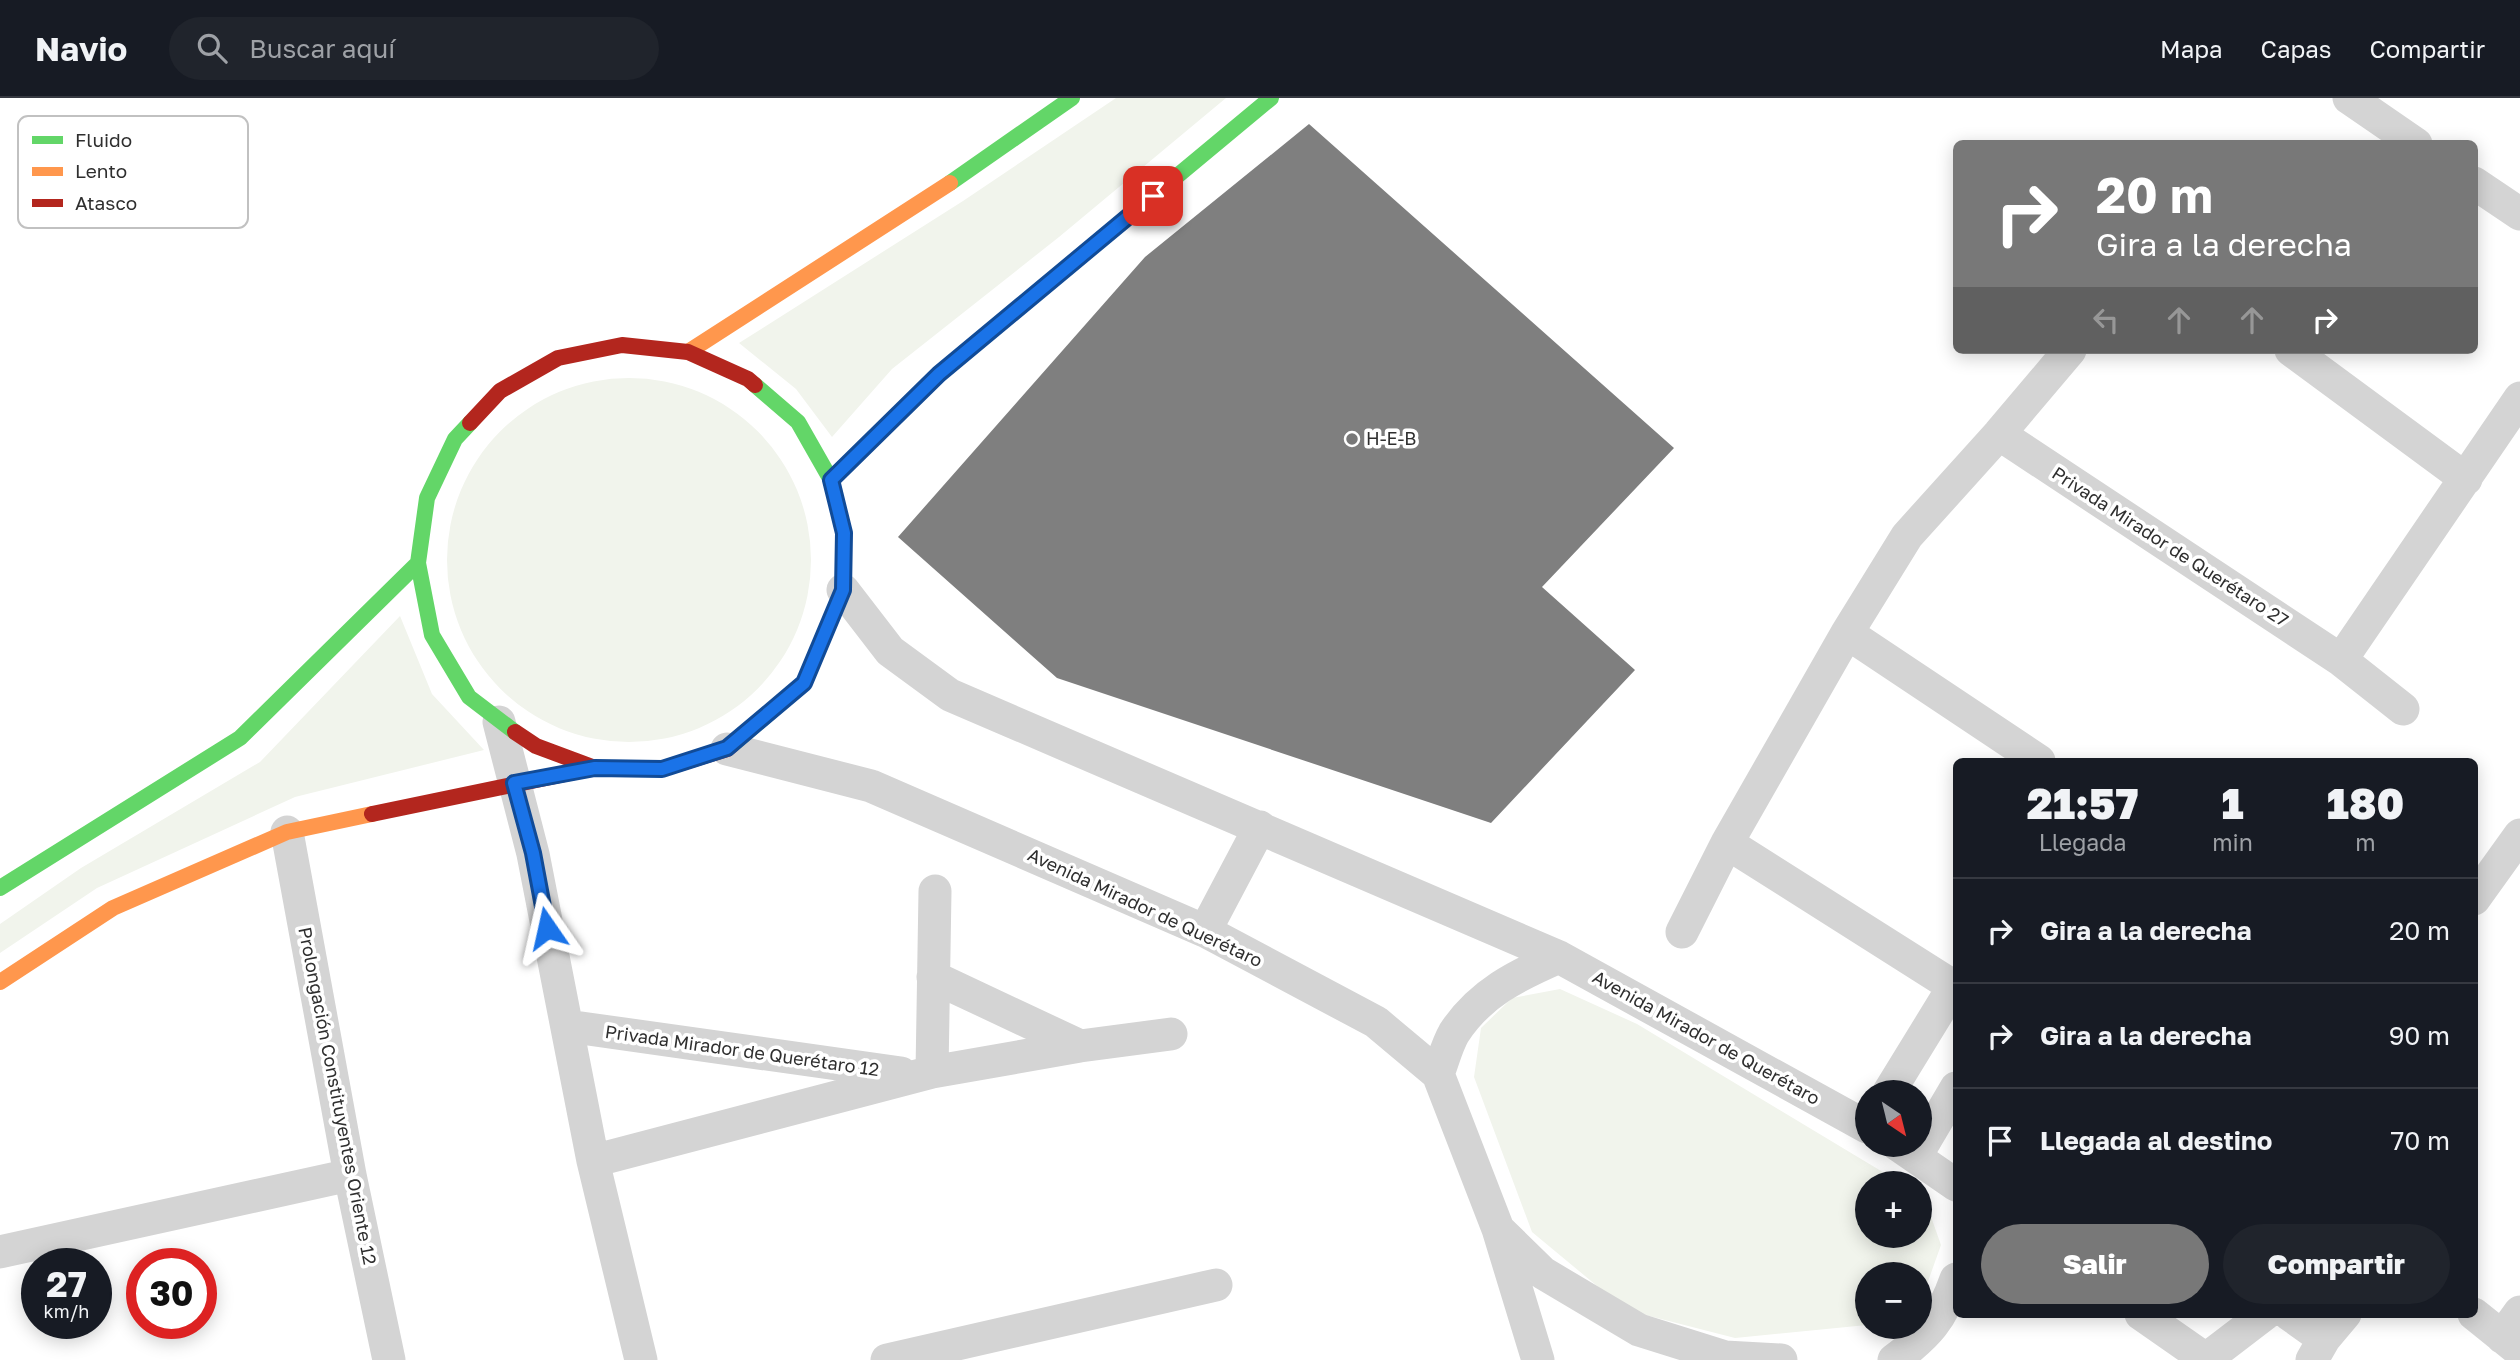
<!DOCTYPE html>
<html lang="es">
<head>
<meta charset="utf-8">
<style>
  :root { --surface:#171b24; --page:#20242c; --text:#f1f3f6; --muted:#9ea1a6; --line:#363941; --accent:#787878 }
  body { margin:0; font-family:"Golos Text",sans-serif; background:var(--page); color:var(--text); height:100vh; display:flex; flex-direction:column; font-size:26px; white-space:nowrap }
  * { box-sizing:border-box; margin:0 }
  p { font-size:23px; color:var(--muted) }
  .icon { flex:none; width:38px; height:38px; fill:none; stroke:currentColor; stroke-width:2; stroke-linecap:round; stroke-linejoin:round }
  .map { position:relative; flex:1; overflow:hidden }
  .drawer { position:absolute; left:1953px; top:660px; width:525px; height:560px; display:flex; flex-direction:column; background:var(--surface); border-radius:10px; box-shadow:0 4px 18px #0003 }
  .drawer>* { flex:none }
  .banner { position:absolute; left:1953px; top:42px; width:525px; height:214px; border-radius:10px; box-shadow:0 4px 18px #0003; background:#787878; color:#fff; overflow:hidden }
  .needle { width:46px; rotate:145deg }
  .buttons { position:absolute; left:1855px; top:982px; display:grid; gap:14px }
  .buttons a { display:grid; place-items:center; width:77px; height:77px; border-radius:50%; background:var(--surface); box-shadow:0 4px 18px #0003; font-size:35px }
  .speed { position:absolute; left:21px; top:1150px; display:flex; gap:14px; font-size:35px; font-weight:700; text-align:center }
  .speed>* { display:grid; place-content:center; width:91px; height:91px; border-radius:50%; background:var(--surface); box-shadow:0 4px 18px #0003; line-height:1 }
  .speed small { font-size:18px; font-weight:400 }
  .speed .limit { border:10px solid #d22; background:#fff; color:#111 }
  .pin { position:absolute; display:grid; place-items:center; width:60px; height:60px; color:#fff; margin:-30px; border-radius:14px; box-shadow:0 4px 10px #0006 }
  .me { position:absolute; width:77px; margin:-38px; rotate:349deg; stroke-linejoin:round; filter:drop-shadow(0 0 5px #0008) }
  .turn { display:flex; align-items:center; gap:24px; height:147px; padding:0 28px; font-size:32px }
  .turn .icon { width:91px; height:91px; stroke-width:2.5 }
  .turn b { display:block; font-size:49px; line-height:60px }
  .lanes { display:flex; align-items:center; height:66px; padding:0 28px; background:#0003; justify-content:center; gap:35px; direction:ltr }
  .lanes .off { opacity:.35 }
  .eta { display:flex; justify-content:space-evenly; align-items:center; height:119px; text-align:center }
  .eta b { font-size:42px; font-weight:800; line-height:49px }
  .action { display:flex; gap:14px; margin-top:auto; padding:14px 28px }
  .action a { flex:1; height:80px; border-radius:42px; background:var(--accent); color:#fff; font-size:28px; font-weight:800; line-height:80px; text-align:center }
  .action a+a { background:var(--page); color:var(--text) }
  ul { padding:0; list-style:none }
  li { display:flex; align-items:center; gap:21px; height:105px; padding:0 28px; border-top:2px solid var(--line) }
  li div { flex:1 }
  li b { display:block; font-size:26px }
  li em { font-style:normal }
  header { display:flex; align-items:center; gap:42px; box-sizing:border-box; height:98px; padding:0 35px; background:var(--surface); border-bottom:2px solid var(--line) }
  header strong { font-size:33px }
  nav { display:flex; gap:38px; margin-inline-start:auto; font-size:24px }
  .search { width:490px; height:63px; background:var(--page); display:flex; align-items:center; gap:18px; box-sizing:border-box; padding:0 24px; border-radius:38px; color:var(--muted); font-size:26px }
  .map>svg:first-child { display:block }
</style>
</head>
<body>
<header>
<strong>Navio</strong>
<div class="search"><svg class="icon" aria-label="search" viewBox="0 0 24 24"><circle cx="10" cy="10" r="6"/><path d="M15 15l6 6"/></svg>Buscar aquí</div>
<nav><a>Mapa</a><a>Capas</a><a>Compartir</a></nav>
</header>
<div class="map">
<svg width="2520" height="1262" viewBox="0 0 2520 1262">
  <rect width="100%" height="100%" fill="#fff"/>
  <path fill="#f1f4ec" d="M1116,0h110l-167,139 -167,132 -60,68 -36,-48 -57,-46 224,-142z
    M447 462a182 182 0 1 1 364 0a182 182 0 1 1-364 0Z
    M400,518l32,78 52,56 -189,47 -198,91 -97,65v-29l81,-56 179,-106z
    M1560,891l77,35 264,159h-34v53h53v-42l4,3 17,48 -20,56 -1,-27h-53v51l-132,13 -109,-28 -94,-78 -58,-155 7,-49 31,-30z"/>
  <path fill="#7f7f7f" d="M1309,26l365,324 -132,139 93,83 -144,153 -434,-145 -159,-141 247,-280z"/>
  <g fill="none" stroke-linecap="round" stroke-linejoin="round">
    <path stroke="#d4d4d4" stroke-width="33" d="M2349,0l67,46
      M2474,85l46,31
      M2291,252l175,129
      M1999,336l342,226 62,49
      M843,492l47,61 60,44 609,262 308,170
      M1847,535l192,128
      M2341,562l179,-262
      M499,624l34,132 60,307 48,199
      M727,651l144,37 334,145 171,91 62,52 60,155 40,131
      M287,734l63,343 39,185
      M1727,745l229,145
      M2474,801l46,-64
      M1205,833l55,-104
      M1682,834l45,-89 120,-210 60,-97 92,-102 71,-84
      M933,879l147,69
      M567,928l334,47
      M932,974l3,-181
      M1438,976c5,-13 9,-29 16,-41 25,-39 63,-58 105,-76
      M1889,994l65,-106
      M1898,1047l58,40
      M1916,1058l40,-68
      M593,1063l339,-89 148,-26 91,-12
      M1500,1133l43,42 96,57 86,27 56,3
      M0,1154l350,-77
      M2141,1216l66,46
      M2289,1216l35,25
      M2474,1216l46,37
      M2502,1239l18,-25
      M2206,1261l59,-45
      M887,1262l329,-75
      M1894,1262c34,-25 48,-41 62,-81
      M2312,1262l12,-21 21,-25"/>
    <path stroke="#63d668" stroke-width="16" d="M950,85l122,-85
      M831,382l108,-106 332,-276
      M418,465l14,72 37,62 46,35
      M733,646l71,-61 39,-93 1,-57 -13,-53 -33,-58 -43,-37
      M0,790l240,-150 178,-175 9,-65 28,-59 15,-16"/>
    <path stroke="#ff974d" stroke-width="16" d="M688,254l262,-169
      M0,884l113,-74 174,-76 85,-18"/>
    <path stroke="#b3261e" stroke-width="16" d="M470,325l30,-32 58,-33 64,-13 66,7 60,27 7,6
      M515,634l21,14 59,22 67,1 65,-20 6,-5
      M372,716l222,-46"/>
  </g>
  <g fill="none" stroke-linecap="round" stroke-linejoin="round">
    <g stroke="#114b97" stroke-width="18">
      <path id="route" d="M547,830l-14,-75 -19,-70 81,-15 67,1 65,-21 77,-65 39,-93 1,-57 -13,-53 108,-106 214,-178"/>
    </g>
    <use href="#route" stroke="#1a73e8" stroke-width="12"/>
  </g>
  <circle fill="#787878" stroke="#fff" stroke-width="2.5" cx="1352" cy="341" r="7"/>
  <g text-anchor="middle" stroke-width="7" stroke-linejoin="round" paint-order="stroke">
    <g font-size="18" fill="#2f2f2f" stroke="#fff" text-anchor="start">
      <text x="1366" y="347">H-E-B</text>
    </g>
    <g font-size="18" fill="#2f2f2f" stroke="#fff">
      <text transform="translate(2170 449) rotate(33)" y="6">Privada Mirador de Querétaro 27</text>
      <text transform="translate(1145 810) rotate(25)" y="6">Avenida Mirador de Querétaro</text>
      <text transform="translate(1706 940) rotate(29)" y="6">Avenida Mirador de Querétaro</text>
      <text transform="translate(742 953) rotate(8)" y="6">Privada Mirador de Querétaro 12</text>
      <text transform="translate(337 998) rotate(79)" y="6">Prolongación Constituyentes Oriente 12</text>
    </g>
  </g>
  <rect x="18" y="18" width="230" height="112" rx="10" fill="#fff" stroke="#c1c1c1" stroke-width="2"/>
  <rect x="32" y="38" width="31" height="8" fill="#63d668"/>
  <rect x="32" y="69" width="31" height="9" fill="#ff974d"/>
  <rect x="32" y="101" width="31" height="8" fill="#b3261e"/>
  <g font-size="19" fill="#2f2f2f">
    <text x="75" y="49">Fluido</text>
    <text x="75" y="80">Lento</text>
    <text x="75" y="112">Atasco</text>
  </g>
</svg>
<div class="buttons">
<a><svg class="needle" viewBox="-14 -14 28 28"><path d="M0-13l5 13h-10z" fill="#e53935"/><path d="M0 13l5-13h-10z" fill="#9ea1a6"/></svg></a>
<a>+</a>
<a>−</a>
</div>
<div class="speed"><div>27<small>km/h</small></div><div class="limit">30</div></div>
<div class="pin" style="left:1153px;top:98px;background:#d93025"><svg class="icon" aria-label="arrive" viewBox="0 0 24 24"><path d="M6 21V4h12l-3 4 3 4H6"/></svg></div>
<svg class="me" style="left:547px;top:830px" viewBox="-20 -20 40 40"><path d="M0-17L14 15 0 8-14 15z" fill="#1a73e8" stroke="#fff" stroke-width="4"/></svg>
<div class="banner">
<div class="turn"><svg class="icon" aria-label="right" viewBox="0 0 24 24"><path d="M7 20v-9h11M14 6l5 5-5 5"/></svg><div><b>20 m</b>Gira a la derecha</div></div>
<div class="lanes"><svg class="icon off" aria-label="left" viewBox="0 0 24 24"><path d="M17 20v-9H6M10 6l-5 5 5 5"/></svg><svg class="icon off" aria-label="ahead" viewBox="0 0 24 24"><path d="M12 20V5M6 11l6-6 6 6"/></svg><svg class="icon off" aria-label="ahead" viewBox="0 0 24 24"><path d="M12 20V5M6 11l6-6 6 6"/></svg><svg class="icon" aria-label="right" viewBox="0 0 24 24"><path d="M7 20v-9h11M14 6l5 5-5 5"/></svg></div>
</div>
<section class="drawer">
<div class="eta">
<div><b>21:57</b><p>Llegada</p></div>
<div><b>1</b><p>min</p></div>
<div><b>180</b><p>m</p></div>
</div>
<ul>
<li><svg class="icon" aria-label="right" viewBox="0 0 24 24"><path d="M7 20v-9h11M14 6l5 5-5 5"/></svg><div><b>Gira a la derecha</b></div><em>20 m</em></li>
<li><svg class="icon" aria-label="right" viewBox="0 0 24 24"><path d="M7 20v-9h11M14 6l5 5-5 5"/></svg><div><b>Gira a la derecha</b></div><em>90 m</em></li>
<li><svg class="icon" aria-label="arrive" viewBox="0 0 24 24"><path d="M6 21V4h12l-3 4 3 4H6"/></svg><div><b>Llegada al destino</b></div><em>70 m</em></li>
</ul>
<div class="action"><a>Salir</a><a>Compartir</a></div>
</section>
</div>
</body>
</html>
